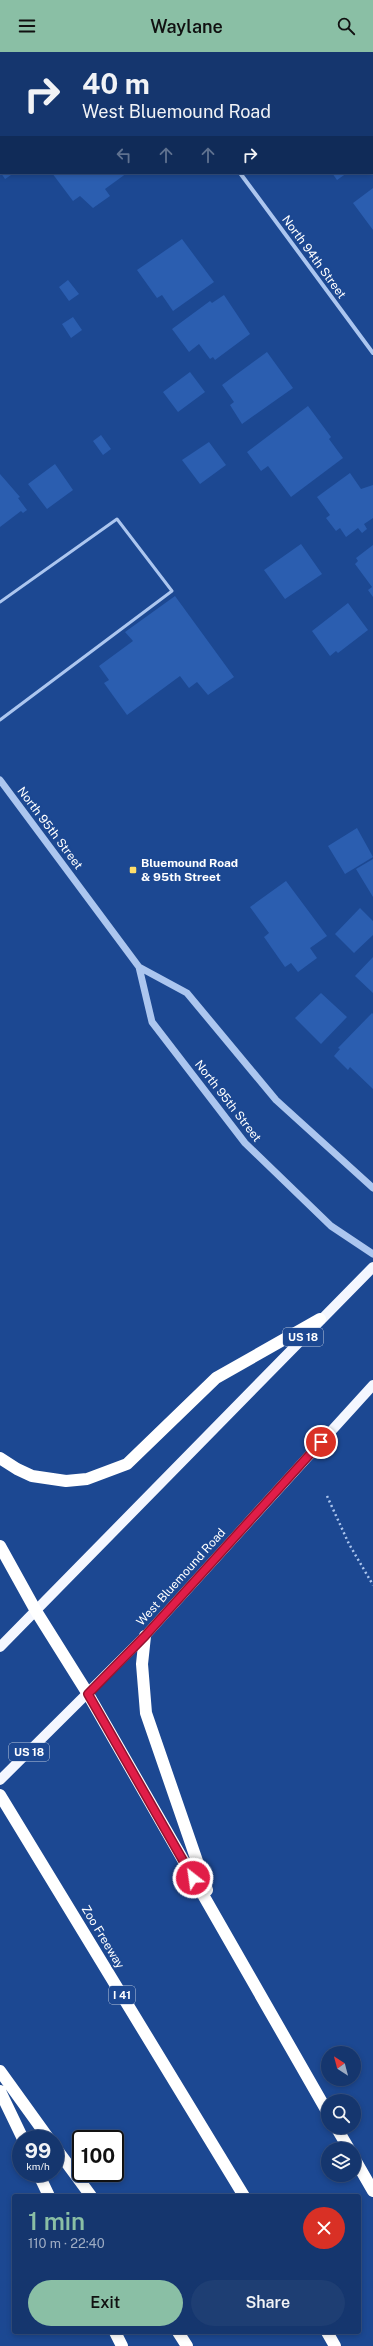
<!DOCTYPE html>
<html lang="en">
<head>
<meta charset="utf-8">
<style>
  :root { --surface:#15366e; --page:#1e3e73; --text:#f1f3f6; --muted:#9dabc2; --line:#345081; --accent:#8abfa5 }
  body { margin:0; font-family:"Public Sans",sans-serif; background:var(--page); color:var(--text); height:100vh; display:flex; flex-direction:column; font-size:15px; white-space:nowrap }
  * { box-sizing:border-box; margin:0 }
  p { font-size:13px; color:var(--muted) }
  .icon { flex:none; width:22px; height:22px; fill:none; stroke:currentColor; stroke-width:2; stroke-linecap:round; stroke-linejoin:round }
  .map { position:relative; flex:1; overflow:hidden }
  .details { position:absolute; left:12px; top:2142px; width:349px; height:140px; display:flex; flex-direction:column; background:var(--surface); border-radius:4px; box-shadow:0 2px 6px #0003,0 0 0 1px var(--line) }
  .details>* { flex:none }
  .banner { position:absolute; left:0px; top:0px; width:373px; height:122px; box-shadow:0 2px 6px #0003,0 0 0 1px var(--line); background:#15366e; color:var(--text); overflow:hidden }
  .needle { width:26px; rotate:324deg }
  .tools { position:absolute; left:321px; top:1994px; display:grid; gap:8px }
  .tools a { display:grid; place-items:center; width:40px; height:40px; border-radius:50%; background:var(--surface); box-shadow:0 2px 6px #0003,0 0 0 1px var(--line); font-size:20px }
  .speed { position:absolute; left:12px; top:2078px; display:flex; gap:8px; font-size:20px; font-weight:700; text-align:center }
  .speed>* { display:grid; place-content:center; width:52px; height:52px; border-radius:50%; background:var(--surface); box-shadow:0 2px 6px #0003,0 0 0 1px var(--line); line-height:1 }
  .speed small { font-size:10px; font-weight:400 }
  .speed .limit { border:2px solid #111; border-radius:6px; background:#fff; color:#111 }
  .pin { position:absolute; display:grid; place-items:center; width:34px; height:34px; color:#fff; margin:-17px; border:2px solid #fff; border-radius:50%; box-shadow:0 1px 4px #0007 }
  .me { position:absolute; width:44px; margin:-22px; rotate:330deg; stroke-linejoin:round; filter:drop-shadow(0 0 3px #0008) }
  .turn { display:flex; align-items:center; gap:14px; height:84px; padding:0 16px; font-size:18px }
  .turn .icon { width:52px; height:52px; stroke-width:2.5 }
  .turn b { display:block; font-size:28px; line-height:34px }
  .lanes { display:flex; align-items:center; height:38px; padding:0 16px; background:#0003; justify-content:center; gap:20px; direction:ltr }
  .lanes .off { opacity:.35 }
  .round { display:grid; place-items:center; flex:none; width:42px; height:42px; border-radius:21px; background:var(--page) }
  .summary { display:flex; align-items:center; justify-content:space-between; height:68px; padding:0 16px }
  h1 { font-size:24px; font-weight:600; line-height:30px; color:var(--accent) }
  .cta { display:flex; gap:8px; margin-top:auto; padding:8px 16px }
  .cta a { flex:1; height:46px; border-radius:24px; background:var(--accent); color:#111; font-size:16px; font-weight:600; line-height:46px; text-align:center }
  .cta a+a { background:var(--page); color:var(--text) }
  header { display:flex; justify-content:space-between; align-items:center; height:52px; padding:0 16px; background:var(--accent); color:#111; font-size:18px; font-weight:600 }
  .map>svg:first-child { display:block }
</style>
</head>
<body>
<header><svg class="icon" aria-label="menu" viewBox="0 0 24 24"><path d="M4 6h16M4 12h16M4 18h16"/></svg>Waylane<svg class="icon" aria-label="search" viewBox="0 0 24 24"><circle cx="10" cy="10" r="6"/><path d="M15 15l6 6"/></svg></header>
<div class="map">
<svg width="373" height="2294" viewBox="0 0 373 2294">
  <rect width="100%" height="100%" fill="#1c4892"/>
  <path fill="#2b5eb0" d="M1,121h13l-9,6z
    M52,121h75l-22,16 5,7 -17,12 -13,-12 -7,5z
    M332,121h15l-10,7z
    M373,136v42l-20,-27z
    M182,187l32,43 -41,29 -11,-16 -5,3 -20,-28z
    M68,228l11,14 -10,7 -10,-14z
    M224,243l26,39 -35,26 -2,-3 -3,2 -11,-15 -10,8 -17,-23 38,-28 2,2z
    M73,265l9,13 -11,8 -9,-14z
    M267,300l26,36 -51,36 -12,-19 4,-3 -12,-17z
    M190,320l15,20 -27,20 -15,-20z
    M308,354l23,31 -2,2 14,19 -52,39 -23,-31 -7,5 -14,-19z
    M101,383l10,14 -8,6 -10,-14z
    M209,390l17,23 -26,19 -18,-24z
    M55,412l18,26 -26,19 -19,-25z
    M350,421l11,16 12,-4v33l-9,6 3,5 -5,4 -4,-5 -12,9 -6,-9 -4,3 -10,-13 4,-3 -13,-18z
    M0,422l20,23 -2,1 9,12 -4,3 -2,-2 -21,16z
    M301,492l21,30 -37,25 -21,-29z
    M373,493v52l-5,-7 4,-3 -17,-23 3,-3 -2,-3z
    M175,544l59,81 -26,18 -11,-13 -8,6 -9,-12 -53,39 -23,-32 5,-3 -10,-14 34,-25 -8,-9z
    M348,551l20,27 -30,23 -2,-2 -6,5 -18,-25z
    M357,776l16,29 -28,17 -17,-28z
    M373,807v38l-17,-28z
    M286,829l41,55 -17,12 7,10 -19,14 -7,-9 -6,4 -21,-30 5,-4 -19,-26z
    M360,856l13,13v14l-19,18 -19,-19z
    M373,905v36l-18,-17z
    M321,941l26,24 -26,27 -26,-26z
    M372,961l1,1v75l-23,-22 -2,3 -14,-14 6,-7 -2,-1z"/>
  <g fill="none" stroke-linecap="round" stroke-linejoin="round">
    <path stroke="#acc6ef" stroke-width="2.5" stroke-dasharray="2 3" stroke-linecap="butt" d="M327,1444l22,48 24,41"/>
    <path stroke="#acc6ef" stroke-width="3" d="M0,550l117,-83 55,72 -172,129"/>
    <path stroke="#acc6ef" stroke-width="4" d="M151,0v1
      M240,121l133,180"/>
    <path stroke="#acc6ef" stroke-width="7" d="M0,728l139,187 13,55 93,121 86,83 42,28
      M139,915l48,26 89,107 97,88"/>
    <path stroke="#f4f7ff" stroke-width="10" d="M0,1595l373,-380
      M0,1728l145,-144 228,-251"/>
    <path stroke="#fff" stroke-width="12" d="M0,1406l17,11 15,7 34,5 21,-2 40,-15 89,-86 104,-59
      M0,1494l36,65 52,83 240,419
      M145,1584l-3,28 4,49 61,177
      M0,1743l244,401
      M0,2019l49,68
      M0,2039l23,48
      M336,2075l13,22
      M55,2095l36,49
      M354,2106l19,33
      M38,2121l11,23
      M115,2280l7,14
      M178,2280l9,14
      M327,2280l8,14"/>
  </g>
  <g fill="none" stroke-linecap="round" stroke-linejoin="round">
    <g stroke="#92132f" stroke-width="10">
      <path id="route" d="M193,1826l-105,-184 57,-58 176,-194"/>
    </g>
    <use href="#route" stroke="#e11d48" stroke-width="7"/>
  </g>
  <rect fill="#ffde6a" stroke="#1c4892" stroke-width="1.5" x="129" y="814" width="8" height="8" rx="2"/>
  <g text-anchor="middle" stroke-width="4" stroke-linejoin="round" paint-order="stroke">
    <g fill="#1c4892" stroke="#bbc8de" stroke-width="1">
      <rect x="283" y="1276" width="40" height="18" rx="3"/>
      <rect x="9" y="1691" width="40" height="18" rx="3"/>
      <rect x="109" y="1934" width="26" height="18" rx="3"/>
    </g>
    <g font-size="11" font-weight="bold" fill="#fff">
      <text x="303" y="1289">US 18</text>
      <text x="29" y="1704">US 18</text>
      <text x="122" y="1947">I 41</text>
    </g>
    <g font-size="12" fill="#fff" stroke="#1c4892">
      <text transform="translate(314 205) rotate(54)" y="4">North 94th Street</text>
      <text transform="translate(50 776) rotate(53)" y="4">North 95th Street</text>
      <text transform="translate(228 1049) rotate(52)" y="4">North 95th Street</text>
      <text transform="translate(181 1525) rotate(-48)" y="4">West Bluemound Road</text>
      <text transform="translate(103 1885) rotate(59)" y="4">Zoo Freeway</text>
    </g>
    <g font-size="12" font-weight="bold" fill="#fff" stroke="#1c4892" text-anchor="start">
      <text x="141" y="815">Bluemound Road<tspan x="141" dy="14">&amp; 95th Street</tspan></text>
    </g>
  </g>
</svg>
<div class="tools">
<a><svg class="needle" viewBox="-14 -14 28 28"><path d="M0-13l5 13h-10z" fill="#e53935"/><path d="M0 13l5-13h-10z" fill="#9dabc2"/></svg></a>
<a><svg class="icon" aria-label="search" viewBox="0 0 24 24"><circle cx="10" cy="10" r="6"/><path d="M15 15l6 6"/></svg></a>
<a><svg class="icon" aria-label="layers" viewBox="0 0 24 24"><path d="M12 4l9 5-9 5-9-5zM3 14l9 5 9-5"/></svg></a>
</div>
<div class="speed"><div>99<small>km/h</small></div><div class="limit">100</div></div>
<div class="pin" style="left:321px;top:1390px;background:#d93025"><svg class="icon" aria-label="arrive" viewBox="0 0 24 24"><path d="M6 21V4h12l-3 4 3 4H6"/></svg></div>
<svg class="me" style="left:193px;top:1826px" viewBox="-20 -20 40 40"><circle r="17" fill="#e11d48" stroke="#fff" stroke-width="3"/><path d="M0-11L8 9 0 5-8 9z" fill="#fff"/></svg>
<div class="banner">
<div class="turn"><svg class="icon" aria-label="right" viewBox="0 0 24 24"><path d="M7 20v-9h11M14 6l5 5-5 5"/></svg><div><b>40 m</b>West Bluemound Road</div></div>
<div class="lanes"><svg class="icon off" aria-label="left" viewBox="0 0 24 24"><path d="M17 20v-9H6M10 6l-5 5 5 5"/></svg><svg class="icon off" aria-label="ahead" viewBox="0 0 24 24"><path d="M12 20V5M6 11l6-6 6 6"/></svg><svg class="icon off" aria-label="ahead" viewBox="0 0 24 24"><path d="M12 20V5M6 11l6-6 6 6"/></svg><svg class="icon" aria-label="right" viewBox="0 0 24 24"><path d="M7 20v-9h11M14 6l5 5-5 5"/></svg></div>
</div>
<section class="details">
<div class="summary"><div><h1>1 min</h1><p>110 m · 22:40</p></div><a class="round" style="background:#d93025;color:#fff"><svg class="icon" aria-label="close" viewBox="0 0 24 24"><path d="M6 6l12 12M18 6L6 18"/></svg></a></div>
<div class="cta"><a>Exit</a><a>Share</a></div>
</section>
</div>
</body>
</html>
